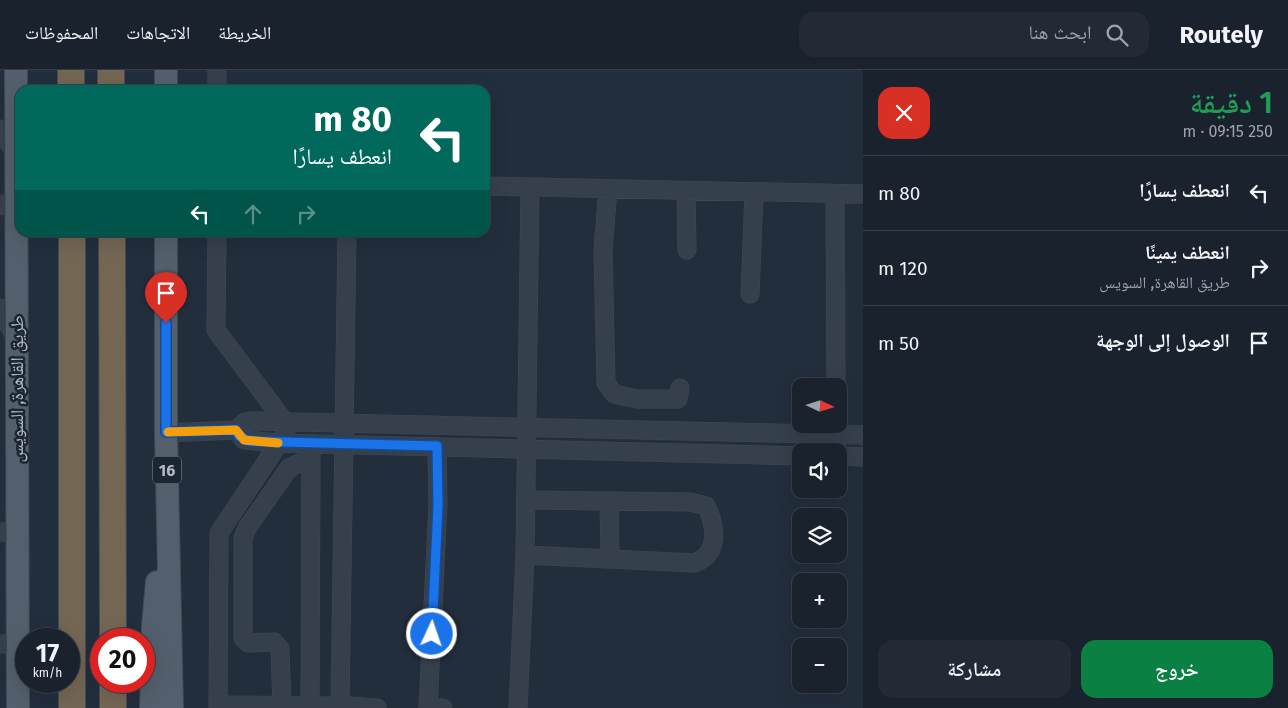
<!DOCTYPE html>
<html lang="ar">
<head>
<meta charset="utf-8">
<style>
  :root { --surface:#1a222e; --page:#232a36; --text:#f1f3f6; --muted:#9fa4aa; --line:#383f4a; --accent:#0b8043 }
  body { margin:0; font-family:"Fira Sans","Noto Naskh Arabic",sans-serif; background:var(--page); color:var(--text); direction:rtl; height:100vh; display:flex; flex-direction:column; font-size:19px; white-space:nowrap }
  * { box-sizing:border-box; margin:0 }
  p { font-size:16px; color:var(--muted) }
  .icon { flex:none; width:28px; height:28px; fill:none; stroke:currentColor; stroke-width:2; stroke-linecap:round; stroke-linejoin:round }
  .map { position:relative; flex:1; overflow:hidden; direction:ltr }
  .sheet { display:flex; flex-direction:column; background:var(--surface); width:425px }
  .sheet>* { flex:none }
  .guide { position:absolute; left:15px; top:15px; width:475px; height:152px; border-radius:15px; box-shadow:0 5px 20px #0002,0 0 0 1px var(--line); direction:rtl; background:#00695c; color:#fff; overflow:hidden }
  .needle { width:32px; rotate:94deg }
  .fabs { position:absolute; left:792px; top:308px; display:grid; gap:10px }
  .fabs a { display:grid; place-items:center; width:55px; height:55px; border-radius:10px; background:var(--surface); box-shadow:0 5px 20px #0002,0 0 0 1px var(--line); font-size:25px }
  .speed { position:absolute; left:15px; top:558px; display:flex; gap:10px; font-size:25px; font-weight:700; text-align:center }
  .speed>* { display:grid; place-content:center; width:65px; height:65px; border-radius:50%; background:var(--surface); box-shadow:0 5px 20px #0002,0 0 0 1px var(--line); line-height:1 }
  .speed small { font-size:12px; font-weight:400 }
  .speed .limit { border:8px solid #d22; background:#fff; color:#111 }
  .pin { position:absolute; display:grid; place-items:center; width:42px; height:42px; color:#fff; margin:-51px -21px; border-radius:50% 50% 50% 0; rotate:-45deg; box-shadow:0 0 5px #0007 }
  .pin .icon { rotate:45deg }
  .me { position:absolute; width:55px; margin:-28px; rotate:3deg; stroke-linejoin:round; filter:drop-shadow(0 0 4px #0008) }
  .turn { display:flex; align-items:center; gap:18px; height:105px; padding:0 15px; font-size:22px }
  .turn .icon { width:65px; height:65px; stroke-width:2.5 }
  .turn b { display:block; font-size:35px; line-height:42px }
  .lanes { display:flex; align-items:center; height:48px; padding:0 15px; background:#0003; justify-content:center; gap:25px; direction:ltr }
  .lanes .off { opacity:.35 }
  .round { display:grid; place-items:center; flex:none; width:52px; height:52px; border-radius:15px; background:var(--page) }
  .summary { display:flex; align-items:center; justify-content:space-between; height:85px; padding:0 15px }
  h1 { font-size:30px; font-weight:600; line-height:38px; color:#1e9e55 }
  .action { display:flex; gap:10px; margin-top:auto; padding:10px 15px }
  .action a { flex:1; height:58px; border-radius:15px; background:var(--accent); color:#fff; font-size:20px; font-weight:600; line-height:58px; text-align:center }
  .action a+a { background:var(--page); color:var(--text) }
  ul { padding:0; list-style:none }
  li { display:flex; align-items:center; gap:15px; height:75px; padding:0 15px; border-top:1px solid var(--line) }
  li div { flex:1 }
  li b { display:block; font-size:19px }
  li em { font-style:normal }
  header { display:flex; align-items:center; gap:30px; box-sizing:border-box; height:70px; padding:0 25px; background:var(--surface); border-bottom:1px solid var(--line) }
  header strong { font-size:24px }
  nav { display:flex; gap:28px; margin-inline-start:auto; font-size:18px }
  .search { width:350px; height:45px; background:var(--page); display:flex; align-items:center; gap:12px; box-sizing:border-box; padding:0 18px; border-radius:15px; color:var(--muted); font-size:19px }
  main { display:flex; flex:1; min-height:0 }
  .map>svg:first-child { display:block }
</style>
</head>
<body>
<header>
<strong>Routely</strong>
<div class="search"><svg class="icon" aria-label="search" viewBox="0 0 24 24"><circle cx="10" cy="10" r="6"/><path d="M15 15l6 6"/></svg>ابحث هنا</div>
<nav><a>الخريطة</a><a>الاتجاهات</a><a>المحفوظات</a></nav>
</header>
<main>
<section class="sheet">
<div class="summary"><div><h1>1 دقيقة</h1><p>250 m · 09:15</p></div><a class="round" style="background:#d93025;color:#fff"><svg class="icon" aria-label="close" viewBox="0 0 24 24"><path d="M6 6l12 12M18 6L6 18"/></svg></a></div>
<ul>
<li><svg class="icon" aria-label="left" viewBox="0 0 24 24"><path d="M17 20v-9H6M10 6l-5 5 5 5"/></svg><div><b>انعطف يسارًا</b></div><em>80 m</em></li>
<li><svg class="icon" aria-label="right" viewBox="0 0 24 24"><path d="M7 20v-9h11M14 6l5 5-5 5"/></svg><div><b>انعطف يمينًا</b><p>طريق القاهرة, السويس</p></div><em>120 m</em></li>
<li><svg class="icon" aria-label="arrive" viewBox="0 0 24 24"><path d="M6 21V4h12l-3 4 3 4H6"/></svg><div><b>الوصول إلى الوجهة</b></div><em>50 m</em></li>
</ul>
<div class="action"><a>خروج</a><a>مشاركة</a></div>
</section>
<div class="map">
<svg width="863" height="638" viewBox="0 0 863 638">
  <rect width="100%" height="100%" fill="#232e3d"/>
  <g fill="none" stroke-linecap="round" stroke-linejoin="round">
    <g stroke="#404956" stroke-width="19">
      <path id="minor" d="M217,0v20
        M0,59l17,27
        M485,116l378,8
        M608,119l-5,60 3,134 8,11 23,5h41l2,-11
        M686,121l1,59
        M835,124l1,192
        M0,136l17,-7
        M217,162l-1,98 68,91 3,7 -4,9 -64,96 -1,175
        M750,224l4,-102
        M0,238l17,33
        M236,360l8,10 35,3 522,13
        M166,363l70,-3 9,-8 5,-1 613,14
        M437,376l1,59 -10,203h15
        M836,381v-27
        M839,386l24,1
        M609,431l1,58
        M0,462h18
        M525,485l170,8c25,-10 21,-37 11,-57l-16,-4 -165,-2
        M0,574l18,-1
        M218,635l132,1 27,2
        M282,635l-2,-56 -6,-7 -26,1 -5,-5v-100l4,-10 42,-60 10,-5h12
        M310,636l1,-254
        M340,636l7,-474
        M518,638l7,-153 5,-368"/>
    </g>
    <g stroke="#404956" stroke-width="24">
      <path id="major" d="M16,0l2,638
        M166,0v20
        M166,162v201l6,275
        M151,638l2,-82 4,-44"/>
    </g>
    <g stroke="#424b58" stroke-width="28">
      <path id="highway" d="M71,0v20
        M111,0v20
        M72,162v476
        M112,162l1,407
        M113,611v27"/>
    </g>
    <use href="#minor" stroke="#36404d" stroke-width="18"/>
    <use href="#major" stroke="#545f6d" stroke-width="22"/>
    <use href="#highway" stroke="#736653" stroke-width="26"/>
  </g>
  <g fill="none" stroke-linecap="round" stroke-linejoin="round">
    <g stroke="#114b97" stroke-width="12">
      <path id="route" d="M166,253v109l70,-2 3,6 10,5 188,5 1,59 -6,129"/>
    </g>
    <use href="#route" stroke="#1a73e8" stroke-width="9"/>
    <path stroke="#f59e0b" stroke-width="9" d="M168,362l68,-2 8,10 34,3"/>
  </g>
  <g text-anchor="middle" stroke-width="5" stroke-linejoin="round" paint-order="stroke">
    <rect fill="#1c2532" stroke="#858e9b" stroke-width="1" x="153" y="386.5" width="28" height="27" rx="4"/>
    <g font-size="16" font-weight="bold" fill="#b2bbc8">
      <text x="167" y="406">16</text>
    </g>
    <g font-size="18" fill="#b2bbc8" stroke="#1c2532">
      <text transform="translate(17 319) rotate(-90)" y="6">طريق القاهرة, السويس</text>
    </g>
  </g>
</svg>
<div class="fabs">
<a><svg class="needle" viewBox="-14 -14 28 28"><path d="M0-13l5 13h-10z" fill="#e53935"/><path d="M0 13l5-13h-10z" fill="#9fa4aa"/></svg></a>
<a><svg class="icon" aria-label="sound" viewBox="0 0 24 24"><path d="M4 9h4l5-4v14l-5-4H4zM17 9q2 3 0 6"/></svg></a>
<a><svg class="icon" aria-label="layers" viewBox="0 0 24 24"><path d="M12 4l9 5-9 5-9-5zM3 14l9 5 9-5"/></svg></a>
<a>+</a>
<a>−</a>
</div>
<div class="speed"><div>17<small>km/h</small></div><div class="limit">20</div></div>
<div class="pin" style="left:166px;top:253px;background:#d93025"><svg class="icon" aria-label="arrive" viewBox="0 0 24 24"><path d="M6 21V4h12l-3 4 3 4H6"/></svg></div>
<svg class="me" style="left:432px;top:564px" viewBox="-20 -20 40 40"><circle r="17" fill="#1a73e8" stroke="#fff" stroke-width="3"/><path d="M0-11L8 9 0 5-8 9z" fill="#fff"/></svg>
<div class="guide">
<div class="turn"><svg class="icon" aria-label="left" viewBox="0 0 24 24"><path d="M17 20v-9H6M10 6l-5 5 5 5"/></svg><div><b>80 m</b>انعطف يسارًا</div></div>
<div class="lanes"><svg class="icon" aria-label="left" viewBox="0 0 24 24"><path d="M17 20v-9H6M10 6l-5 5 5 5"/></svg><svg class="icon off" aria-label="ahead" viewBox="0 0 24 24"><path d="M12 20V5M6 11l6-6 6 6"/></svg><svg class="icon off" aria-label="right" viewBox="0 0 24 24"><path d="M7 20v-9h11M14 6l5 5-5 5"/></svg></div>
</div>
</div>
</main>
</body>
</html>
